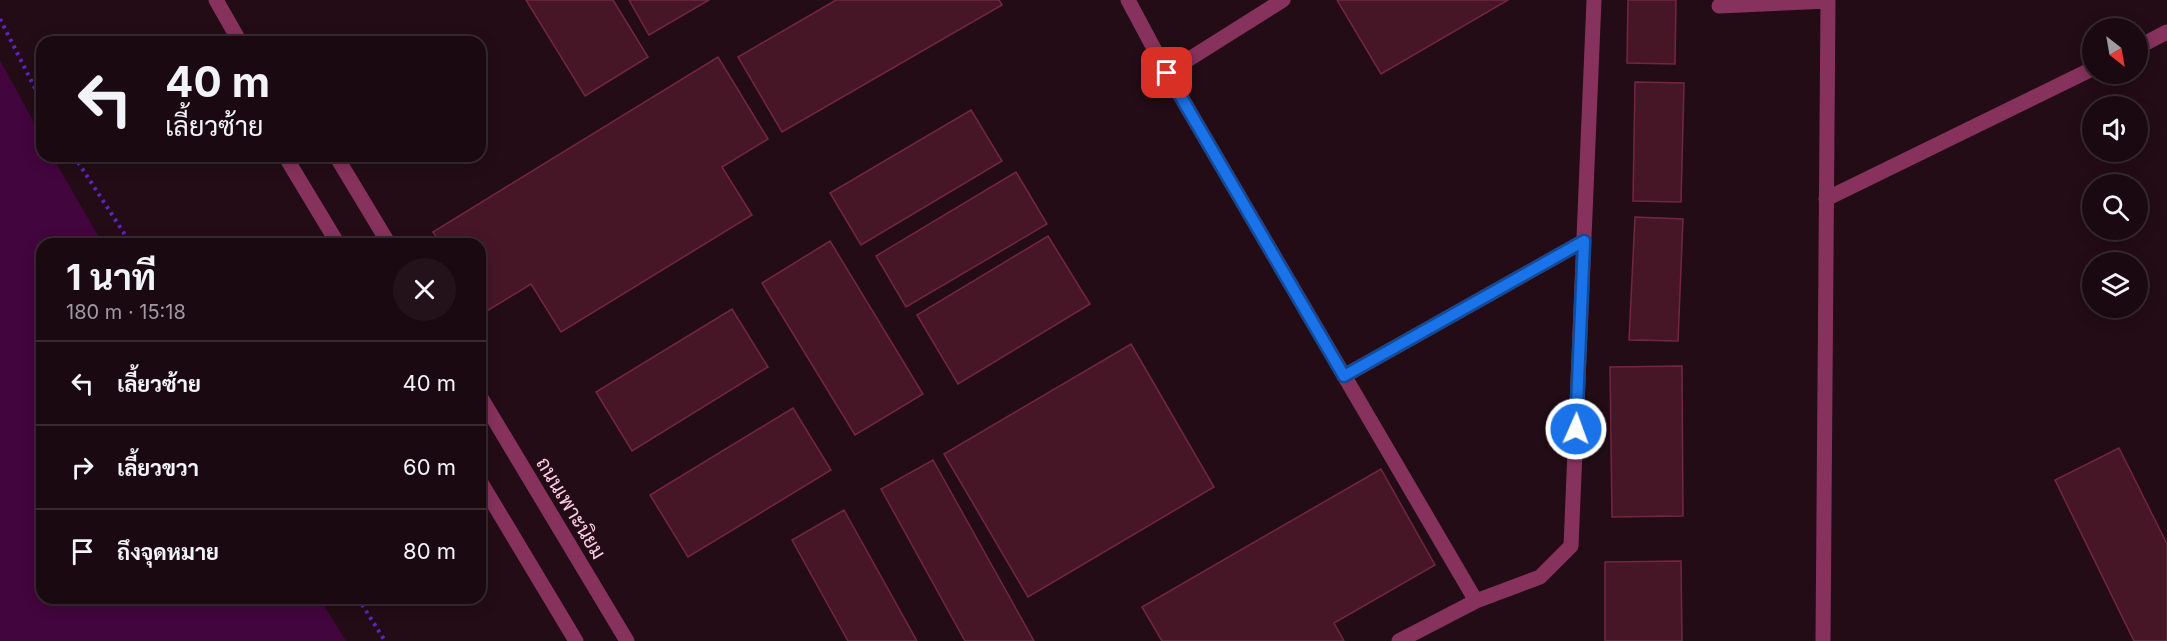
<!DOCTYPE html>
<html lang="th">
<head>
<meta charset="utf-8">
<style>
  :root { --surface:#1a0910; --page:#231219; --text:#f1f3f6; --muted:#9f9a9f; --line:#382a30 }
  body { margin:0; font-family:Inter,Sarabun,sans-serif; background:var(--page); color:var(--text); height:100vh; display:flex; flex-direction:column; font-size:22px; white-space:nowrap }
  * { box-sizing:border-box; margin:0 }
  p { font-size:20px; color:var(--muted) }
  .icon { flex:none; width:33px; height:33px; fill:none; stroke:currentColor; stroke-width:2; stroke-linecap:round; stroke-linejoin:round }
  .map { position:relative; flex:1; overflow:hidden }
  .panel { position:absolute; left:36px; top:238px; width:450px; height:366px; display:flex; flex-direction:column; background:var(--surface); border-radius:18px; box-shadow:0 3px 15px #0003,0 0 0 2px var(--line) }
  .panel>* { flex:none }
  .hud { position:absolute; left:36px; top:36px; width:450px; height:126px; border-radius:18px; box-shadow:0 3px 15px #0003,0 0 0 2px var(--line); background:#1a0910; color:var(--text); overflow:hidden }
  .needle { width:39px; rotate:149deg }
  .fabs { position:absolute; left:2082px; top:18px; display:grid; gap:12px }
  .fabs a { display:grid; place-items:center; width:66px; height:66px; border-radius:50%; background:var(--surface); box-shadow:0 3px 15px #0003,0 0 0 2px var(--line); font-size:30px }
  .pin { position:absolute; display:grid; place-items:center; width:51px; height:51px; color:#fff; margin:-26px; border-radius:12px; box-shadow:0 3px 9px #0006 }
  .me { position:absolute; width:66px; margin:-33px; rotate:2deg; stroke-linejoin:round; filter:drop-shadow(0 0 4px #0008) }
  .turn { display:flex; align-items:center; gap:21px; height:126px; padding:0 30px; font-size:27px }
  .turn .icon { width:78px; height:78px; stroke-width:2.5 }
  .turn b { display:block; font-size:42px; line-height:51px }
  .round { display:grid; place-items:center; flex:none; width:63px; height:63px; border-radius:32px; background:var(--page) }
  .headline { display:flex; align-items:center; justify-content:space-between; height:102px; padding:0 30px }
  h1 { font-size:36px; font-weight:700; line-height:45px }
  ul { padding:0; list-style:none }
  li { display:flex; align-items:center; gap:18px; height:84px; padding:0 30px; border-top:2px solid var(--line) }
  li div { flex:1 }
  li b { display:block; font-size:22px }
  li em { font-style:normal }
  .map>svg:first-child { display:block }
</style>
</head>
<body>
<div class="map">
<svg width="2167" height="641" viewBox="0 0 2167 641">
  <rect width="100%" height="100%" fill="#230c15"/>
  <path fill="#43053e" d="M0,60l42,77v19h10l51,88h-61v354l278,1 26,42h-346z"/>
  <path fill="#461627" stroke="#742641" stroke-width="1.5" d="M526,0h87l35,57 -63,39z
    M629,0h80l-60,35z
    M836,0h163l3,5 -220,127 -44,-75z
    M1337,0h171l-127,74z
    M1628,0h48l-1,64 -48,-1z
    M718,57l50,82 -46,28 30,48 -191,117 -30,-48 -49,30 -2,-4v-66h-40l-7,-12z
    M1635,82l49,1 -3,119 -48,-1z
    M971,110l31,51 -141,84 -31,-52z
    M1016,172l31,52 -141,83 -30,-51z
    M1635,217l48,2 -5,122 -49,-1z
    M1048,236l42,68 -132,80 -41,-69z
    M830,241l93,153 -68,41 -93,-152z
    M732,309l36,58 -136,84 -36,-59z
    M1131,344l83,143 -186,110 -84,-143z
    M1682,366l1,150 -71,1 -2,-150z
    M793,408l38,62 -143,87 -38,-62z
    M2119,448l48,96v97h-33l-79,-161z
    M933,460l101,181h-69l-84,-152z
    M1381,469l54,96 -101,58 10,18h-182l-20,-34z
    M844,510l73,131h-69l-56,-101z
    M1681,561l1,80h-77v-79z"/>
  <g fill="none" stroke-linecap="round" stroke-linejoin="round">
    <path stroke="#6023be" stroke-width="4" stroke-dasharray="3 4.5" stroke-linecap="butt" d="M0,19l42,83
      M74,156l57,88
      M358,598l27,43"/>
    <path stroke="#87325d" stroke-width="15" d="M216,0l24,42
      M1128,0l39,73 309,528
      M1719,6l109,-5
      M2138,47l29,-15
      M1167,73l116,-73
      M285,156l53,88
      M336,156l53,88
      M1826,199l266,-130
      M1344,376l240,-135
      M480,396l147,245
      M480,481l96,160
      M1399,641l77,-40 64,-24 31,-31 23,-546
      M1823,641l5,-641"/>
  </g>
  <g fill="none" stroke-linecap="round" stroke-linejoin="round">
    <g stroke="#114b97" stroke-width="15">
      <path id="route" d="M1167,73l177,303 240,-135 -8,188"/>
    </g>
    <use href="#route" stroke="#1a73e8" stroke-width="10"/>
  </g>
  <g text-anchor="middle" stroke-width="6" stroke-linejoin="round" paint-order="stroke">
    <g font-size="20" fill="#ffcee3" stroke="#230c15">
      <text transform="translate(571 508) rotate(59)" y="7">ถนนเพาะนิยม</text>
    </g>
  </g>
</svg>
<div class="fabs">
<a><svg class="needle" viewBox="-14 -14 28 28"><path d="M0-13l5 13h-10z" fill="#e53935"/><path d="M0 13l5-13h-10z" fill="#9f9a9f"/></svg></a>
<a><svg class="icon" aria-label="sound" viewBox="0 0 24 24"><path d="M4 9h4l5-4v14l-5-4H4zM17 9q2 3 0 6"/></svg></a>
<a><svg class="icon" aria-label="search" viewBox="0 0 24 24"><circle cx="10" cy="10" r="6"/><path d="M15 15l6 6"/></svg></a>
<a><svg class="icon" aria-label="layers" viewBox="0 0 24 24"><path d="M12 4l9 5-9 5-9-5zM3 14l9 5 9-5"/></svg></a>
</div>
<div class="pin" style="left:1167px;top:73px;background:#d93025"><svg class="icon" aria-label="arrive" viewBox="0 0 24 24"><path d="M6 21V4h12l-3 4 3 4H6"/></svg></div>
<svg class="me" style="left:1576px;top:429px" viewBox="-20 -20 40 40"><circle r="17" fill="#1a73e8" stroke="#fff" stroke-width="3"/><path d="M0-11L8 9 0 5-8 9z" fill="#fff"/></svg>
<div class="hud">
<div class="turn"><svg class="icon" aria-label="left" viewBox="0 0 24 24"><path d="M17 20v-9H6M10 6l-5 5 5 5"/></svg><div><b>40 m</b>เลี้ยวซ้าย</div></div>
</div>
<section class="panel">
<div class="headline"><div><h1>1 นาที</h1><p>180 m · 15:18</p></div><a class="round"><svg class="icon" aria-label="close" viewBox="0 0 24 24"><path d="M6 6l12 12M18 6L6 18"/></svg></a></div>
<ul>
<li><svg class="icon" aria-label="left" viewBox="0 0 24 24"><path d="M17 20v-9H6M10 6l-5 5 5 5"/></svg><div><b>เลี้ยวซ้าย</b></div><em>40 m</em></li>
<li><svg class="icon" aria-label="right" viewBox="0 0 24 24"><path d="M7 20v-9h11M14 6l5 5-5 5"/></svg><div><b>เลี้ยวขวา</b></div><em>60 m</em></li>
<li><svg class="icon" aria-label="arrive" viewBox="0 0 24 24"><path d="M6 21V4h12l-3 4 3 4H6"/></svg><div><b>ถึงจุดหมาย</b></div><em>80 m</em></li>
</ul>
</section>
</div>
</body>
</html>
